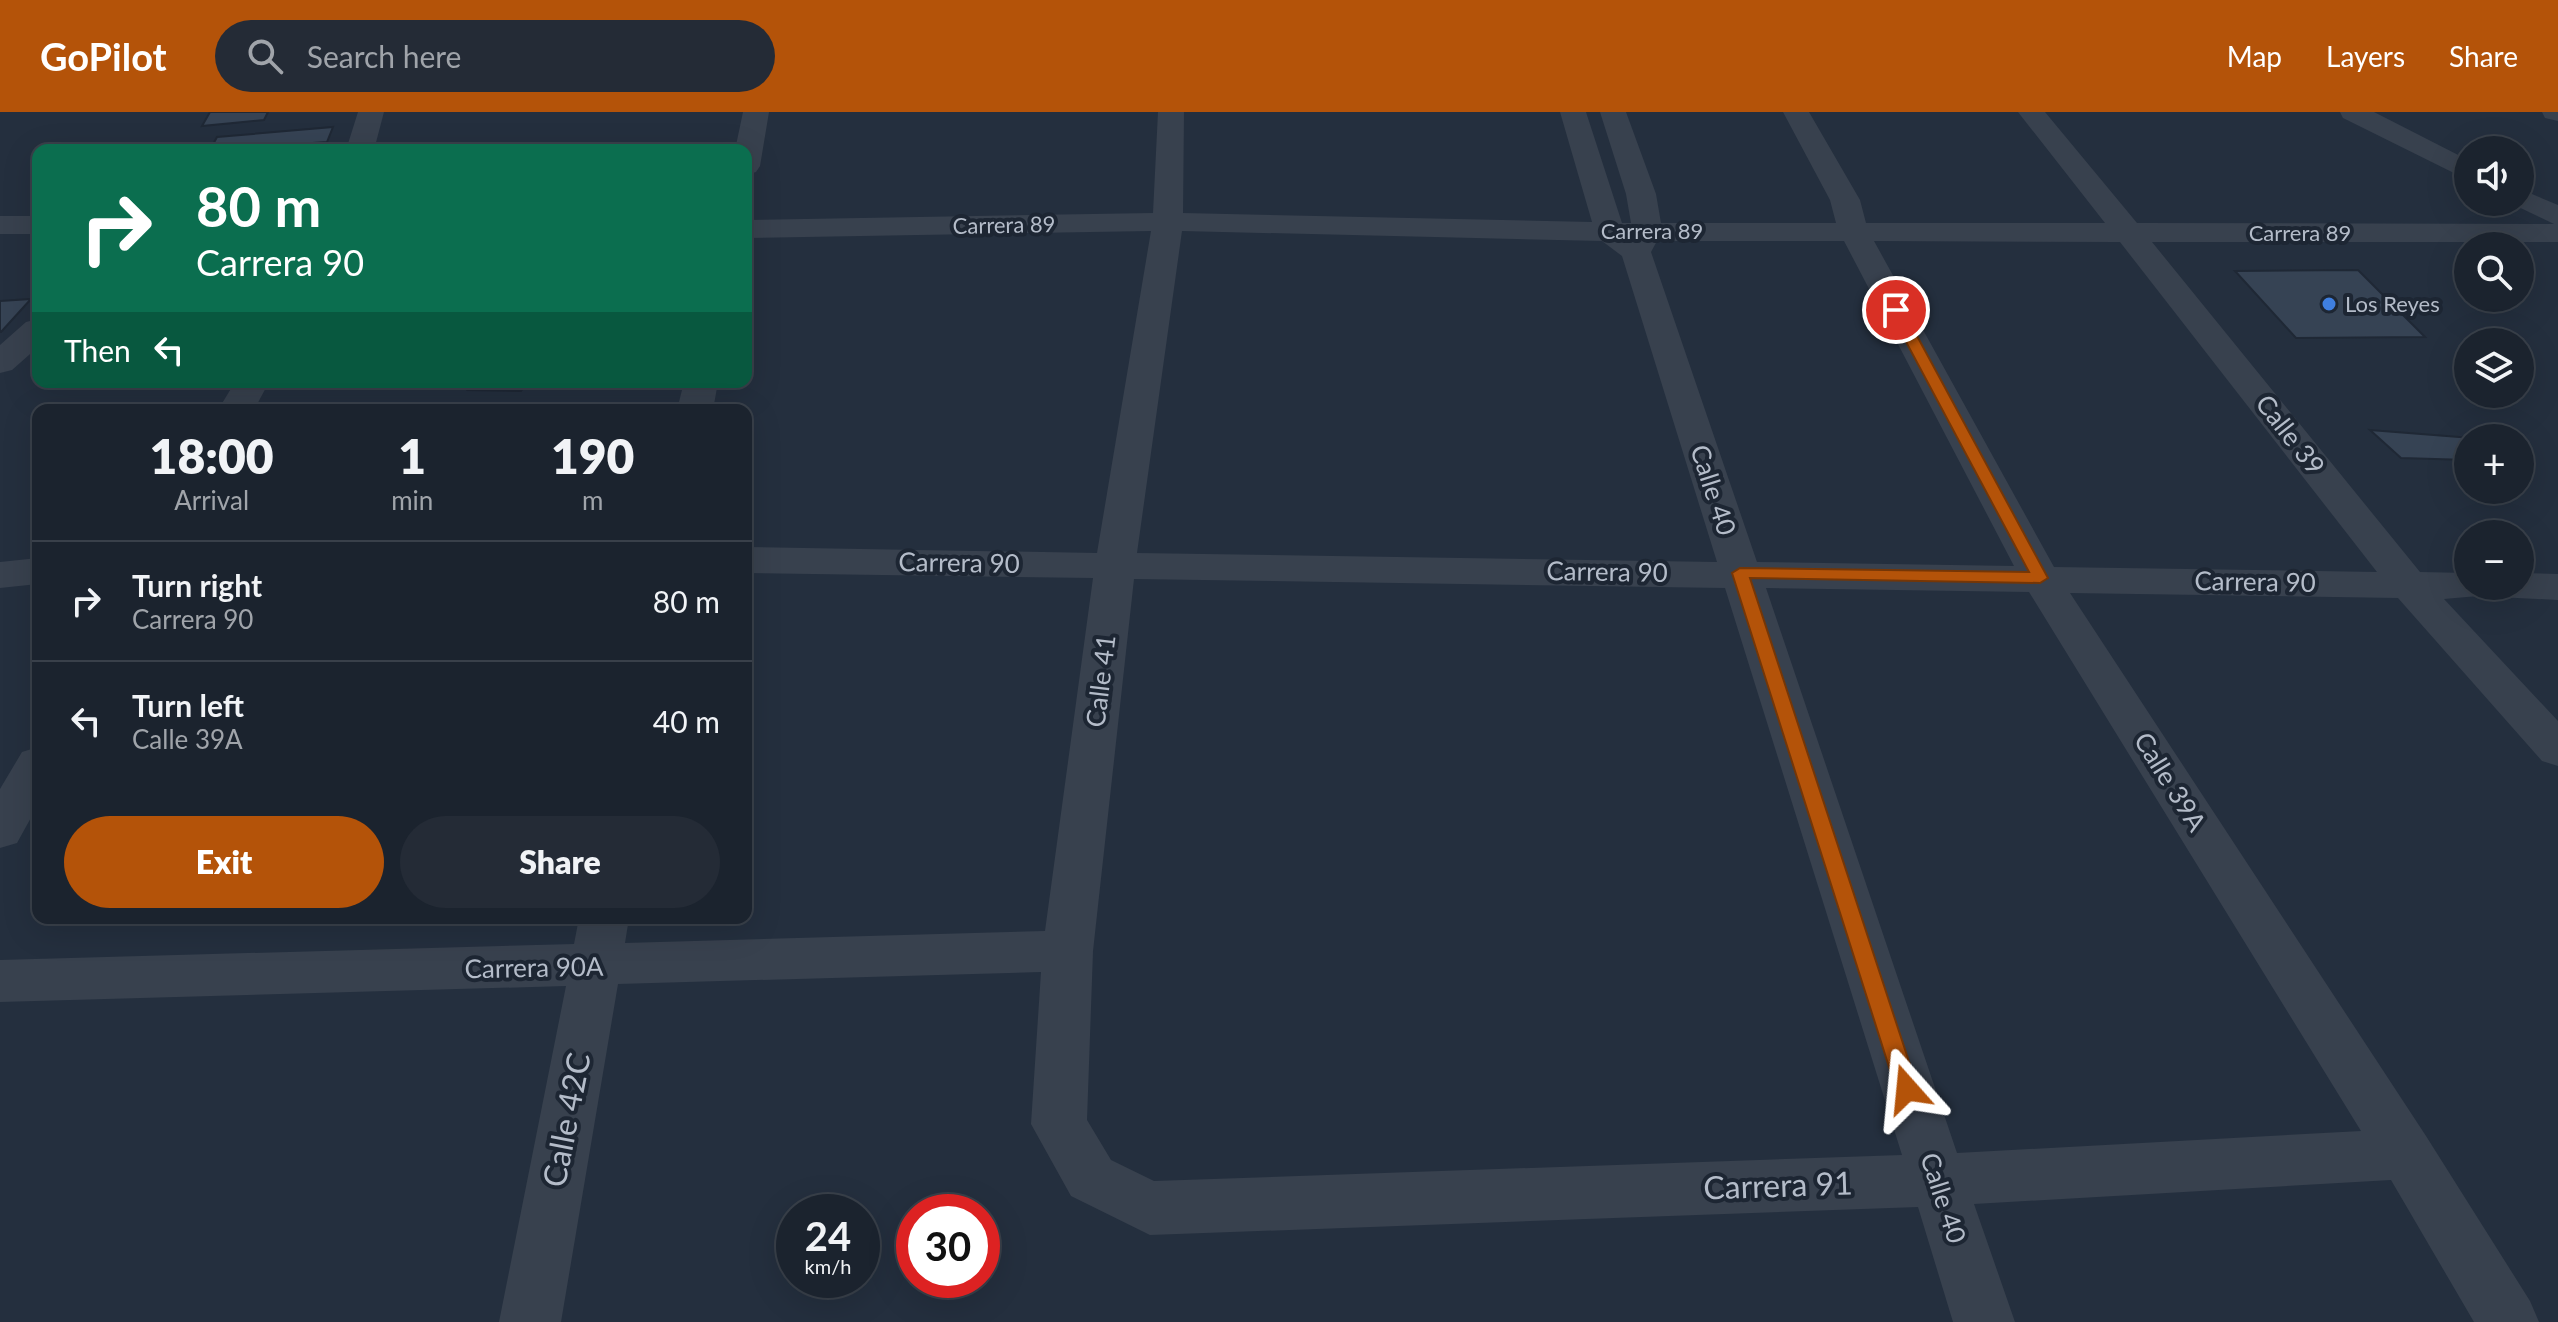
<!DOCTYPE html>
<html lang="en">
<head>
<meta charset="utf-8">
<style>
  :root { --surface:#1b232e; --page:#242b36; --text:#f1f3f6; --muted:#a0a4aa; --line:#39404a; --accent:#b45309 }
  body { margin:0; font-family:Lato,sans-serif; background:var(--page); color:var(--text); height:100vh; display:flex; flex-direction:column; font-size:30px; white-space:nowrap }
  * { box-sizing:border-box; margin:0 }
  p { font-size:26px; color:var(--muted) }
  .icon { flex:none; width:44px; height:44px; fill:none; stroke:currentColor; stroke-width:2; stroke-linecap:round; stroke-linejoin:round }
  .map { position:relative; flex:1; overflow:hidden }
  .sheet { position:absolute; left:32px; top:292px; width:720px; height:520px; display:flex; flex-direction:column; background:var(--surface); border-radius:16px; box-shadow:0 8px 32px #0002,0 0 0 2px var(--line) }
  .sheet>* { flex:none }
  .hud { position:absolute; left:32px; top:32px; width:720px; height:244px; border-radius:16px; box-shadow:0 8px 32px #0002,0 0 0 2px var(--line); background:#0b6e4f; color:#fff; overflow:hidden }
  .tools { position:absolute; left:2454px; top:24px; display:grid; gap:16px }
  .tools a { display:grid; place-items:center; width:80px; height:80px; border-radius:50%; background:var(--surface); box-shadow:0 8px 32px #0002,0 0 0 2px var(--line); font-size:40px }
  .speed { position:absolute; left:776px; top:1082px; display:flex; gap:16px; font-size:40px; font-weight:700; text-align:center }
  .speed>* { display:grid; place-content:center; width:104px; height:104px; border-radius:50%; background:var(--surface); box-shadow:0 8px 32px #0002,0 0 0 2px var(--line); line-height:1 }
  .speed small { font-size:20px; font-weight:400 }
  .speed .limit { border:12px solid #d22; background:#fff; color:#111 }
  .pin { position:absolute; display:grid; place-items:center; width:68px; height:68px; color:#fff; margin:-34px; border:4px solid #fff; border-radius:50%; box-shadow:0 2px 8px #0007 }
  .me { position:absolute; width:88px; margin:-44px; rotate:342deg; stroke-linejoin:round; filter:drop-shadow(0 0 6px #0008) }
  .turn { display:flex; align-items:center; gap:28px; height:168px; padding:0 32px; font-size:36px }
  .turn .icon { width:104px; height:104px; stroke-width:2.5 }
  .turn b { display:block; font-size:56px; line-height:68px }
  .then { display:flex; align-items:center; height:76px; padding:0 32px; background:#0003; gap:16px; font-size:30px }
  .eta { display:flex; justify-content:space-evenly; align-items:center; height:136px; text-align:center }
  .eta b { font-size:48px; font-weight:800; line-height:56px }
  .button { display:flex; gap:16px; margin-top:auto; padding:16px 32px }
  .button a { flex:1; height:92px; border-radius:48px; background:var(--accent); color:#fff; font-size:32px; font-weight:800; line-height:92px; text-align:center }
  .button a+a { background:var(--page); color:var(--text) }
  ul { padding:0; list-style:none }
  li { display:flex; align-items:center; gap:24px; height:120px; padding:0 32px; border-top:2px solid var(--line) }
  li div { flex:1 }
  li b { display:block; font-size:30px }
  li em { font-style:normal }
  header { display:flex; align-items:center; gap:48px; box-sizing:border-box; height:112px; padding:0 40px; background:var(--accent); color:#fff }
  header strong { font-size:38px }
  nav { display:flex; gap:44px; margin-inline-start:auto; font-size:28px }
  .search { width:560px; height:72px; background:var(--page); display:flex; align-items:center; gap:20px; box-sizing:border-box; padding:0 28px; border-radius:44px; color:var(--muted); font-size:30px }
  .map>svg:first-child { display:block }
</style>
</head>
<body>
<header>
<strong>GoPilot</strong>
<div class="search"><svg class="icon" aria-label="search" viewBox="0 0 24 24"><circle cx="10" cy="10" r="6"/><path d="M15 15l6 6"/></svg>Search here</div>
<nav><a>Map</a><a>Layers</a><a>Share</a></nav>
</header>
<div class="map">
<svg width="2558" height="1210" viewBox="0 0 2558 1210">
  <rect width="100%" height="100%" fill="#242f3e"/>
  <path fill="#364354" stroke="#1f2835" stroke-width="2" d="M210,0h58l-4,8 -62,6z
    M333,15l-6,15 -117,8 7,-13z
    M2358,158l67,67 -129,1 -61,-67z
    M31,187l-30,33h-1v-31z
    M475,270h52l-6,9 -53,-1z
    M2370,318l102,8h-4v22l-67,-2z"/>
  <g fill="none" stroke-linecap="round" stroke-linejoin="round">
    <path fill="#38414e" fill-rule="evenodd" d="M358,0h26l-10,38h-28z
      M743,0h26l-9,54 -4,6 -10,3v-25h-11z
      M1158,0h26l-1,101 409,9 -32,-110h26l36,111h9l-5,-29 -26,-82h26l30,82 5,29h175l-6,-23 -47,-88h26l51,88 6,23h239l-87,-111h27l92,111 417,1 -46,-22h12v-13l38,16v37h-406l268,330 48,1v13h52v-13l38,1v26l-80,-4 -34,3 114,122v45l-16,-5 -144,-163 -328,-5 356,543 104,165 9,21h-65l-83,-142 -417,24 41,118h-62l-35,-115 -768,28 -79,-39 -40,-72 10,-152 -423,12 -57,338h-62l67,-336 -566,16v-42l574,-16 5,-26h50l-4,25 420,-12 48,-353 -347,-5v-26l351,6 54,-322 -405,7v-18l407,-7zM1182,119l420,10 20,15 95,306 -580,-9zM1657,129h187l170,325 -257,-4 -106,-310zM1874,129l246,1 257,330 -323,-5zM1134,467l591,9 177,567 -748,26 -43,-21 -24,-40 6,-169zM1766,476l263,4 332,539 -404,22z
      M2340,0h34l94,48v20l-125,-62z
      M2542,0h16v9l-13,-3z
      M0,104h38v18h-38z
      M38,207v28l-26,23 -12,3v-28l26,-23z
      M235,270h34l-15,28h-36z
      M684,270h34l-5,28h-36z
      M38,446v26l-38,4v-26z
      M38,635v58l-21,38 -17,5v-59l22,-37z"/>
  </g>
  <path fill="#b45309" stroke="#753606" stroke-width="2" d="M1896,194l7,4 145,268 -8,5 -290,-5 168,511 -3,7 -8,3 -8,-3 -3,-7 -164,-516 8,-5 289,4 -140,-262z"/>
  <circle fill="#3f7fe0" stroke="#1d2633" stroke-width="3" cx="2329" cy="192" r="8"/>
  <g text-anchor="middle" stroke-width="8" stroke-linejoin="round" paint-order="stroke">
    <g font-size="22" fill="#b4bcc9" stroke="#1d2633">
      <text transform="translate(1004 113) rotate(-1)" y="8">Carrera 89</text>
      <text x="1652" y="127">Carrera 89</text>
      <text x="2300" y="129">Carrera 89</text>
    </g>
    <g font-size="22" fill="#b4bcc9" stroke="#1d2633" text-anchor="start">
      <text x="2345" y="200">Los Reyes</text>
    </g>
    <g font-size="26" fill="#b4bcc9" stroke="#1d2633">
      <text transform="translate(2290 323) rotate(52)" y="9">Calle 39</text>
      <text transform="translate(1713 378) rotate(72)" y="9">Calle 40</text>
      <text transform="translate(959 451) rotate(1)" y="9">Carrera 90</text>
      <text transform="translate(1607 460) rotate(1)" y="9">Carrera 90</text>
      <text transform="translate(2255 470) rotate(1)" y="9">Carrera 90</text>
      <text transform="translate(1101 569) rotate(-83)" y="9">Calle 41</text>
      <text transform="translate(2170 670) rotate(58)" y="9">Calle 39A</text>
      <text transform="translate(534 856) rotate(-1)" y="9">Carrera 90A</text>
      <text transform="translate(1943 1086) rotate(72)" y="9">Calle 40</text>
    </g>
    <g font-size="32" fill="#b4bcc9" stroke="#1d2633">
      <text transform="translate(567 1008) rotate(-79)" y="11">Calle 42C</text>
      <text transform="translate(1778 1074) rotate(-2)" y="11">Carrera 91</text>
    </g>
  </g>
</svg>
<div class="tools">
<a><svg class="icon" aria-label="sound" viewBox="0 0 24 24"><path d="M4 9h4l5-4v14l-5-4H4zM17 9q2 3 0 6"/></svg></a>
<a><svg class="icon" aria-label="search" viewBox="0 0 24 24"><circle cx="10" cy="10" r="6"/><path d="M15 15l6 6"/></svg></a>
<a><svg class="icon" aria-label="layers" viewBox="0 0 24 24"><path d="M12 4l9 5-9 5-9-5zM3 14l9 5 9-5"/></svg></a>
<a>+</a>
<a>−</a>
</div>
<div class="speed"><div>24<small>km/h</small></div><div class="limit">30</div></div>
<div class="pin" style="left:1896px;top:198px;background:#d93025"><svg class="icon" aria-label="arrive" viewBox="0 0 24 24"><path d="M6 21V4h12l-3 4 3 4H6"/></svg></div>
<svg class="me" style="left:1907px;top:977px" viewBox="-20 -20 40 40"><path d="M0-17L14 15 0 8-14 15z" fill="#b45309" stroke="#fff" stroke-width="4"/></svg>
<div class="hud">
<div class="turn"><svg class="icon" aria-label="right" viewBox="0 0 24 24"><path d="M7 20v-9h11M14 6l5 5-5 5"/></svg><div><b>80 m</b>Carrera 90</div></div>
<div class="then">Then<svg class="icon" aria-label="left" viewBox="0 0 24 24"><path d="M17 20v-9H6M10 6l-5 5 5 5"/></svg></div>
</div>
<section class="sheet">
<div class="eta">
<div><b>18:00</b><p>Arrival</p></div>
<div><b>1</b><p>min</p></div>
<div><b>190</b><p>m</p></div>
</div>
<ul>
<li><svg class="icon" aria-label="right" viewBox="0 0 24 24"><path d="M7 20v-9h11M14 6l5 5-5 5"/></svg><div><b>Turn right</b><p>Carrera 90</p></div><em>80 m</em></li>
<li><svg class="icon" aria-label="left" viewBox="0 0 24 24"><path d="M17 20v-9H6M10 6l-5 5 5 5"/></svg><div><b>Turn left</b><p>Calle 39A</p></div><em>40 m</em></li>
</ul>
<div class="button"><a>Exit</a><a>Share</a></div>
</section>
</div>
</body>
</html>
